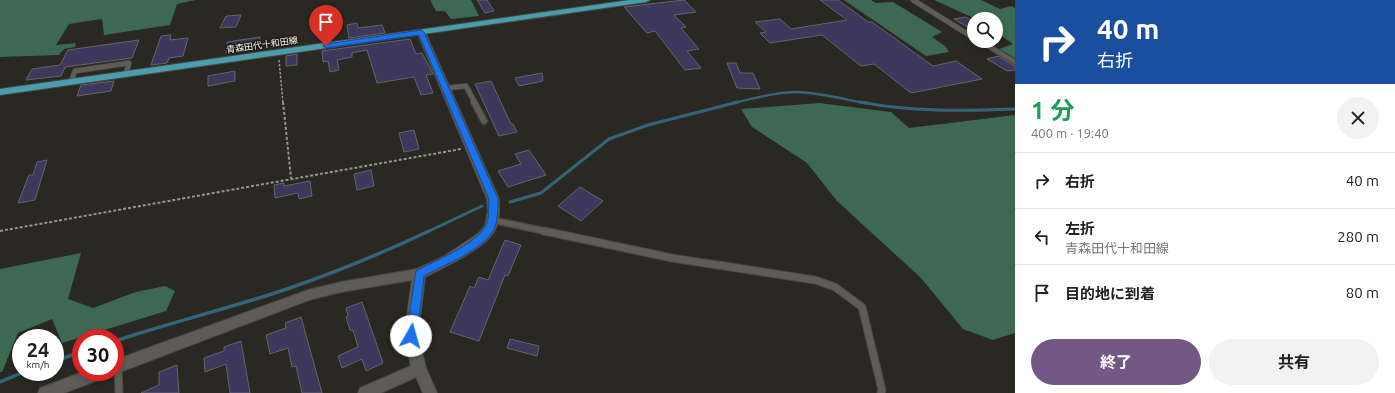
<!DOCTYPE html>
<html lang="ja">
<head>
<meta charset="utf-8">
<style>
  :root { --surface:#fff; --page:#f2f2f2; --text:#222; --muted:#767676; --line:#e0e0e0; --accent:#735883 }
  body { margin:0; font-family:Ubuntu,"Noto Sans JP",sans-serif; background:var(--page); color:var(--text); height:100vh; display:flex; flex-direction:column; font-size:15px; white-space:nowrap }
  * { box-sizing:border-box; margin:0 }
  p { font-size:13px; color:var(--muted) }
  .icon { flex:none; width:22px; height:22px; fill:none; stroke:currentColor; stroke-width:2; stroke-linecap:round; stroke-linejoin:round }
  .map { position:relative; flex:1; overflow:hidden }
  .sheet { display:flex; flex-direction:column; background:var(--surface); width:380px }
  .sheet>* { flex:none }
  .banner { background:#1a4fa0; color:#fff; overflow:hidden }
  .buttons { position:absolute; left:967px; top:12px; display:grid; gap:8px }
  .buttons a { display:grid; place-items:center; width:36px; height:36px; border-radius:50%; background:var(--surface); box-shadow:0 2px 6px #0003; font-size:20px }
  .speed { position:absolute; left:12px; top:329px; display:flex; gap:8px; font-size:20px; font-weight:700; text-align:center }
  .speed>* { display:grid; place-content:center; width:52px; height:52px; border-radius:50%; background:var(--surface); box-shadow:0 2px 6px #0003; line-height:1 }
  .speed small { font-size:10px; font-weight:400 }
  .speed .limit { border:6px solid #d22; background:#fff; color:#111 }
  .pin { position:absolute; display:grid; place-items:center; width:34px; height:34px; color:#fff; margin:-41px -17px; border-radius:50% 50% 50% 0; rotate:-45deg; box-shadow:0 0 4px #0007 }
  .pin .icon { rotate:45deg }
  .me { position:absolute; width:44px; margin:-22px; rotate:7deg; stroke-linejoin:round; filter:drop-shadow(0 0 3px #0008) }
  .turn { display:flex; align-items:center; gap:14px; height:84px; padding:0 16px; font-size:18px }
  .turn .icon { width:52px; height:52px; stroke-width:2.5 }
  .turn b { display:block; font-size:28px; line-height:34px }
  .round { display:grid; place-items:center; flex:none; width:42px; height:42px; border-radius:21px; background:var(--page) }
  .overview { display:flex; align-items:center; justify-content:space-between; height:68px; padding:0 16px }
  h1 { font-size:24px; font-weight:700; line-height:30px; color:#1e9e55 }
  .action { display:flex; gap:8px; margin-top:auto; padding:8px 16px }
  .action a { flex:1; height:46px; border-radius:24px; background:var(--accent); color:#fff; font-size:16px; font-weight:700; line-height:46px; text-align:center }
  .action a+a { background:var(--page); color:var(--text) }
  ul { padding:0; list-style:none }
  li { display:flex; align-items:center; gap:12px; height:56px; padding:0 16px; border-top:1px solid var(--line) }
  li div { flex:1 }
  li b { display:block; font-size:15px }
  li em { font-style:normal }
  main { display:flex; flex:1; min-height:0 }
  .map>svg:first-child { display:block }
</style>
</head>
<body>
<main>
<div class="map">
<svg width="1015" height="393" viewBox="0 0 1015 393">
  <rect width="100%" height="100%" fill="#2a2823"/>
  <path fill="#3d6952" d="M0,0h196l-19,4 -7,21 -66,10 -2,-16 -33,5 -13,21 20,-2 -1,4 -11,2 -5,6 -59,2z
    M430,0h41l8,16 -28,3 -6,-8h-9z
    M844,0h27l5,3 17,-1 49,30 -10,5 13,9 4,6 -23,4z
    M934,0h47l19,9 11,-3 4,2v50l-16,-9 14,-5 -17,-12v-13h-20z
    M819,103l72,9 18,16 106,-13v218l-22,7 -30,-11 -42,-51 -84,-77 -30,-38 -55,-36 -11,-18z
    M81,253l-13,46 25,9 43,-16 29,-6 10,5 -9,20 -104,32 -10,-24 -34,14 -16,39h-2v-103z"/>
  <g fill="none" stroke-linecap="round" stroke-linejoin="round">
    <path stroke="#356479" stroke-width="2.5" d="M734,103c20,-5 43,-11 64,-11 23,1 45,7 67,11"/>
    <path stroke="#356479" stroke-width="3" d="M860,102c51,10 104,9 155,7
      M510,202l31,-9 68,-54 39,-14 90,-23
      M427,232l55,-26"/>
    <path stroke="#356479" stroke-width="3.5" d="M115,341c57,-19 116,-33 172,-52 49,-17 96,-36 142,-58
      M55,361l26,-9
      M0,382l24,-10"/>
  </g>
  <path fill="#3e385c" stroke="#65646b" d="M477,0h10l7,11 -9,2z
    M684,0l12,12 -22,3 12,12 -5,1 18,21 -12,2 14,17 -16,2 -30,-39 -8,2 -23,-26z
    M820,0h18l30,22h4l61,44 23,-5 26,18 -71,14 -37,-29 -13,2 -39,-31 -52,8 -10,-10 6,-1 -11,-10 25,-3 11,10 56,-9z
    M241,15l-5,12 -16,1 6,-12z
    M966,17l8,5v9l-20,-12z
    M357,23l1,5 24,-3 3,8 -36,5 -2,-13z
    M171,35l-1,5 18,-2 -5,18 -14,2 -2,5 -16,2 10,-29z
    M260,37l-2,12 -32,4 1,-11z
    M410,39l6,15 6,-1 11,21 -7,1 7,18 -12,2 -7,-18 -37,6 -10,-33 -15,3v4l-15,3 2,10 -9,2 -2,-11 -5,1 -1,-11z
    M139,40l-7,18 -67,9 -4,9 -35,4 6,-11 28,-4 8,-15z
    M297,54v11l-11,1v-10z
    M998,56l17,10v4l-8,1 -20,-12z
    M727,63h9l4,10h13l7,16 -23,-1z
    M235,71v10l-27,5v-10z
    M542,73l1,8 -24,5 -4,-8z
    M114,81l-3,10 -34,5 4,-11z
    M491,81l20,43h2l4,8 -18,4 -24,-52z
    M414,130l5,19 -15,3 -5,-19z
    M529,150l17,25 -38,12 -10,-16 23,-7 -6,-10z
    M47,160l-12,40 -17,3 11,-28h4l4,-13z
    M371,170l3,16 -17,4 -3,-16z
    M310,181l2,15 -13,3 -1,-6 -23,5 -1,-13 10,-2v3z
    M580,187l23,14 -22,20 -23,-15z
    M505,240l16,5 -13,31 -3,-1 -26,66 -29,-9 20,-46 4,2 5,-11 9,3z
    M362,302l21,61 -17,8 -4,-12 -20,9 -4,-12 20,-9 -5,-17h-3l-4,-13 2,-1 -2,-8z
    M301,317l21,76h-20l-6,-27 -4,1 -4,-19 -18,6 -4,-19 20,-7 -1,-5z
    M510,339l29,7 -2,10 -30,-8z
    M241,341l9,52h-20l-4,-29 -21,8 -1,-14 20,-7v-4z
    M177,365l2,28h-38l18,-8v-13z"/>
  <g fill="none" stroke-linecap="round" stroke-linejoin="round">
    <g stroke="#494742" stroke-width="6">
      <path id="service-far2" d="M913,0l61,38
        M980,41l35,21
        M71,82l4,-11 54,-8 -3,11
        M446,88l20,-2 9,17"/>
    </g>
    <g stroke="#494742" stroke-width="8">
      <path id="service-far1" d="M474,102l10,19
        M492,220l57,12"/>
    </g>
    <g stroke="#494742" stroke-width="9">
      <path id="service" d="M544,231l128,27 143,22 20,7 27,20 20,83 -1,3
        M118,365l1,28"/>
    </g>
    <g stroke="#494742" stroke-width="2">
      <path id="minor" d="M418,30l7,2 74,167c0,10 1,22 -4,31 -10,19 -51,37 -70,47l-7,59 8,32 11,25h-14l-7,-16 -35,16h-23l2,-5 51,-22 -7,-30 8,-56 -71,12 -32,8 -194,74 -4,-2h4v-12l193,-70 33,-8 76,-13 26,-12 36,-24 6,-7 3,-15 -1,-12 -70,-167z
        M83,372h25l-2,5 -42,16h-26l2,-5z"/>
    </g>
    <g stroke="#494742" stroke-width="2">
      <path id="primary" d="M630,0h20l-4,2 -646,93v-6z"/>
    </g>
    <path stroke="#95948f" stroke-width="1.5" stroke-dasharray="2.5 1.5" stroke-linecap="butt" d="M279,60l4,43"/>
    <path stroke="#95948f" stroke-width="2" stroke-dasharray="3 2" stroke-linecap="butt" d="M283,102l8,76
      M0,231l461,-82"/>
    <use href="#service-far2" stroke="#5d5c55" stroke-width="4.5"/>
    <use href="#service-far1" stroke="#5d5c55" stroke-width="5.5"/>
    <use href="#service" stroke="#5d5c55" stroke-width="7"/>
    <use href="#minor" fill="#5d5c55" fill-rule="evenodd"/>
    <use href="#primary" fill="#4a9dad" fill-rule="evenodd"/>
  </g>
  <path fill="#1a73e8" stroke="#114b97" d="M421,30l3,2 74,167c0,9 0,19 -3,28 -9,22 -51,38 -71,49l-7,60 -2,4 -4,1 -4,-1 -1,-4 10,-65c20,-11 57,-25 69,-44 5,-8 3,-19 4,-28l-70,-164 -93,13 -3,-2 3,-2z"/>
  <g text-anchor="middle" stroke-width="3.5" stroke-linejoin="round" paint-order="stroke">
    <g font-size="9" fill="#f3f2ee" stroke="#201f19">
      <text transform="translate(262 45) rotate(-8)" y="3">青森田代十和田線</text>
    </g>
  </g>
</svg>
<div class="buttons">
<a><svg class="icon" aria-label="search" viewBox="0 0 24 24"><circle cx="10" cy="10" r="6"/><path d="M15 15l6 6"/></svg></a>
</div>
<div class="speed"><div>24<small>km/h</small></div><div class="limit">30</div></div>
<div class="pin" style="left:326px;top:46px;background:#d93025"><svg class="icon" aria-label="arrive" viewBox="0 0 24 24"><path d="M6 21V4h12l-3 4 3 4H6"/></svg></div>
<svg class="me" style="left:411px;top:336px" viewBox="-20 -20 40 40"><circle r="19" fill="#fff"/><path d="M0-13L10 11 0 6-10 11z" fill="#1a73e8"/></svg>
</div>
<section class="sheet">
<div class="banner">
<div class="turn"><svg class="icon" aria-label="right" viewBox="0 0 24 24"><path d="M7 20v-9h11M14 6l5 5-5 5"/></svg><div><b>40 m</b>右折</div></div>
</div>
<div class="overview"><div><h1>1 分</h1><p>400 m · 19:40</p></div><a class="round"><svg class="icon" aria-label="close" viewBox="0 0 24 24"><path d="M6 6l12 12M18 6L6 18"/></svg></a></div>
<ul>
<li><svg class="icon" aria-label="right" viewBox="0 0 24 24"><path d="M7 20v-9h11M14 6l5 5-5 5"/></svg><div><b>右折</b></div><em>40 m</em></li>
<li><svg class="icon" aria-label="left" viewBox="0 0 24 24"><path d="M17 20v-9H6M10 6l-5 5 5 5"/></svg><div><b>左折</b><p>青森田代十和田線</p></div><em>280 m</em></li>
<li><svg class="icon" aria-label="arrive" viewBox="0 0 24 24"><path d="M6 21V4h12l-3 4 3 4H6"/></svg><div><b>目的地に到着</b></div><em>80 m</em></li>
</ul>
<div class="action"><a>終了</a><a>共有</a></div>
</section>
</main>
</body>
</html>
